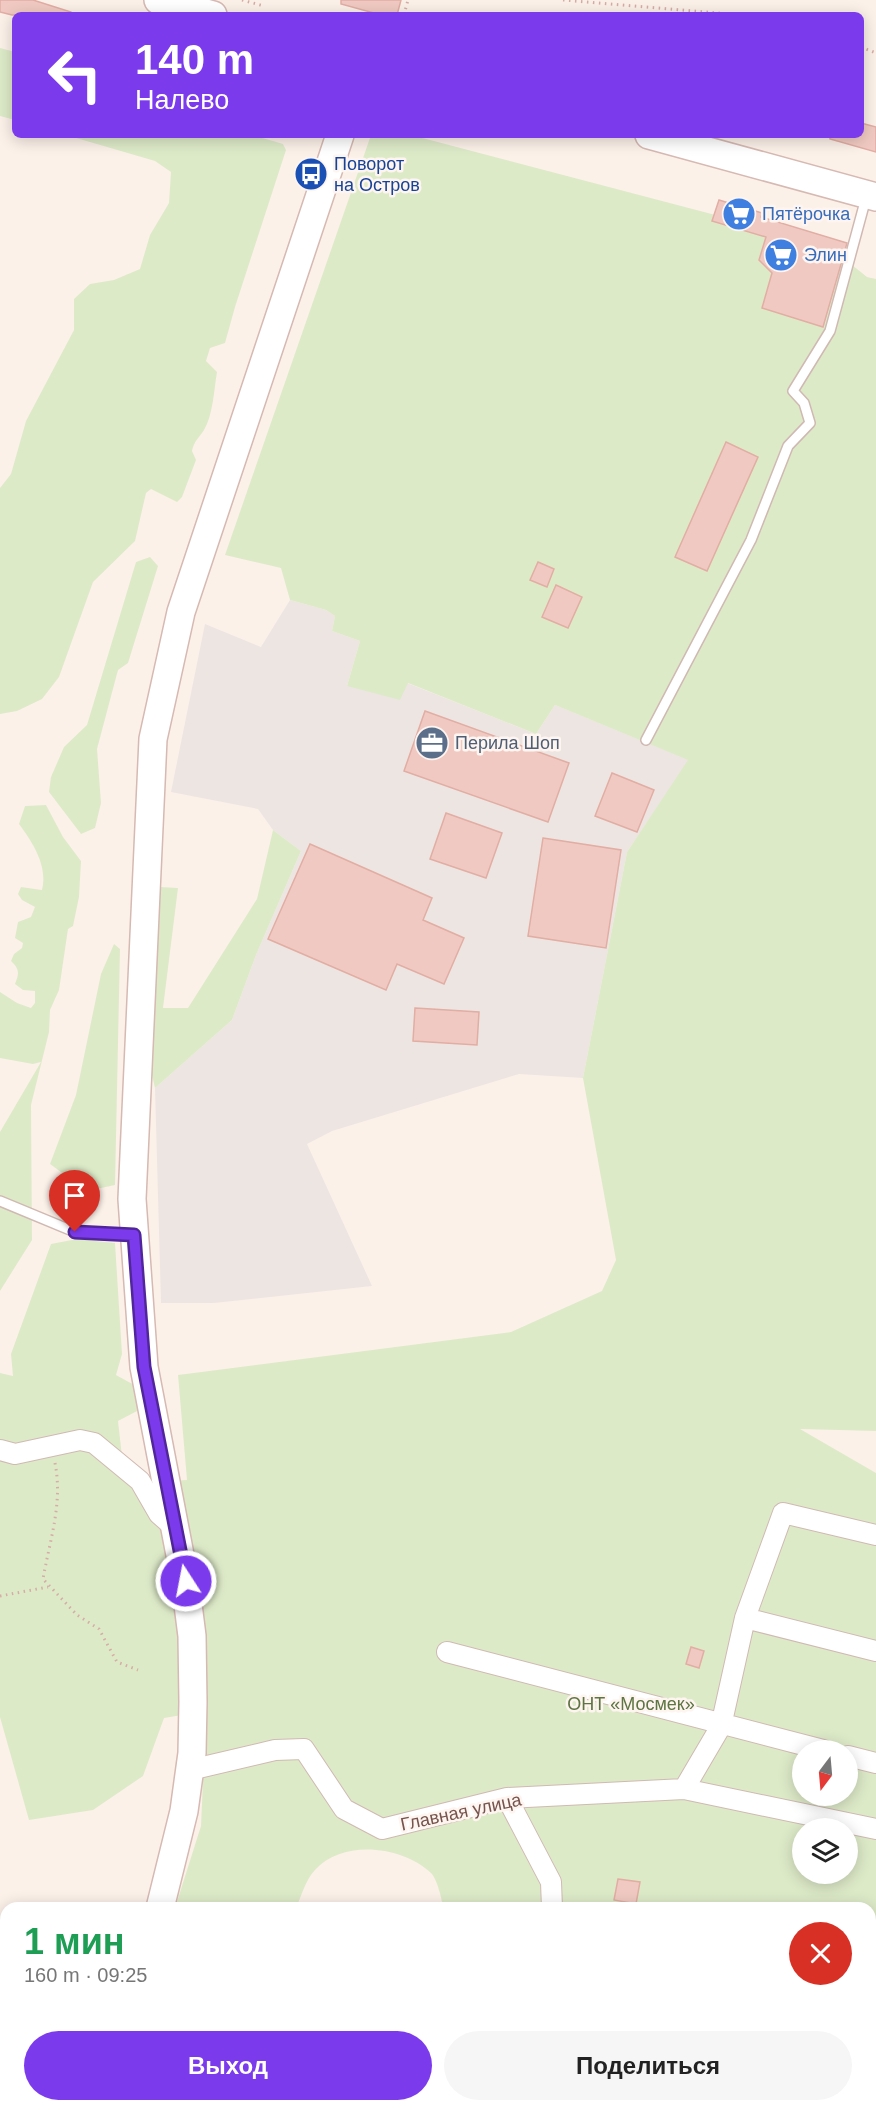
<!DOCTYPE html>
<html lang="ru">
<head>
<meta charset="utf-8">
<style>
  :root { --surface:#fff; --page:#f6f6f6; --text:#222; --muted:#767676; --accent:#7c3aed }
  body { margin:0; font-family:Helvetica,sans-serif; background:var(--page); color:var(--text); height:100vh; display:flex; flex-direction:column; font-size:22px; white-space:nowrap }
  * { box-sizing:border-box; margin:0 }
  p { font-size:20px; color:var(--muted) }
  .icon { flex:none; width:33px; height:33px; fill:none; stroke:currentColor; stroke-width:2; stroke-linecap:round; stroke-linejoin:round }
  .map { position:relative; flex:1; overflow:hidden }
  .sheet { position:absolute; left:0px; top:1902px; width:876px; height:210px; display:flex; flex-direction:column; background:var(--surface); border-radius:18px 18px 0 0; box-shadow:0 3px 15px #0003 }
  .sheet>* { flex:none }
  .banner { position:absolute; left:12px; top:12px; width:852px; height:126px; border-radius:9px; box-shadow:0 3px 15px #0003; background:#7c3aed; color:#fff; overflow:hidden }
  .needle { width:39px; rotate:196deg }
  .buttons { position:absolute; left:792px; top:1740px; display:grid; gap:12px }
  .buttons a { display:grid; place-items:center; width:66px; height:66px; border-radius:50%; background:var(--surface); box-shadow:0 3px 15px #0003; font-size:30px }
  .pin { position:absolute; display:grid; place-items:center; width:51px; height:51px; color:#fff; margin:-62px -26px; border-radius:50% 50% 50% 0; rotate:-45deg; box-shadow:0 0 6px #0007 }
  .pin .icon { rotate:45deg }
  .me { position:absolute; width:66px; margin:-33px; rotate:349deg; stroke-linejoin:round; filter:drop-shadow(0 0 4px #0008) }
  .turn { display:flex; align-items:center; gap:21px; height:126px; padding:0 24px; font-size:27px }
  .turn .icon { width:78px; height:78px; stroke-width:2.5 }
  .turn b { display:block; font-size:42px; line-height:51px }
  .round { display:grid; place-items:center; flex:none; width:63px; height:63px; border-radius:32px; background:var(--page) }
  .headline { display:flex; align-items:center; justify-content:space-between; height:102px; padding:0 24px }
  h1 { font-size:36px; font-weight:700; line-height:45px; color:#1e9e55 }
  .button { display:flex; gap:12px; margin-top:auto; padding:12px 24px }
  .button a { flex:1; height:69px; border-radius:36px; background:var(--accent); color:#fff; font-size:24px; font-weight:700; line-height:69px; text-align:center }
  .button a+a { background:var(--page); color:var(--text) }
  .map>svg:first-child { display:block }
</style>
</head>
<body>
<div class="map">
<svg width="876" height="2112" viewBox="0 0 876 2112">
  <rect width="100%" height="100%" fill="#fcf1e9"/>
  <path fill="#ede5e2" d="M290,600l36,10 9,6 -3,15 28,10 -13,45 60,-3 129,51 19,-29 134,55 -62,92 -44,226 -64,-4 -187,57 -25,13 65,142 -158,17h-53l-6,-215 77,-68 24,-65 45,-104 -28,-21 -15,-21 -87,-17 34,-168 56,23z"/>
  <path fill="#ddeac8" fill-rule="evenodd" d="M0,48l15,4v68l-15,-4z
    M66,135h186l31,9 3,6 -51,157 -10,36 -15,5 -4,13 11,11c-3,18 -4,43 -13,58 -5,8 -10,11 -12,21l4,9 -14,37 -5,5 -26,-13 -5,4 -11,48 -42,41 -34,95 -17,22 -25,12 -17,3v-226l11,-14 15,-53 48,-91v-31l16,-15 24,-4 26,-11 10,-34 19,-32 2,-31 -16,-11z
    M371,135h40l415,109 41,33 9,2v1152l-76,-2 76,44v639h-451l1,-6h444v-198h-427c-1,-9 -6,-29 -12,-35 -29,-27 -88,-34 -116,-3 -9,9 -14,27 -19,38h-121l26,-82 5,-115 -42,7 -21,58 -50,34 -64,10 -29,-103v-344l13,3 -2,-22 40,-110 26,-5 38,4 7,111 -6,21 20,11 3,24 -21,11 7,62 62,-3 -9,-105 333,-43 91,-41 14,-31 -33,-182 44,-226 61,-92 -133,-55 -19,29 -128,-51 -8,17 -53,-14 13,-45 -28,-10 3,-15 -9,-6 -36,-10 -9,-32 -56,-13zM802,1750h46v46h-46zM802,1828h46v46h-46z
    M150,557l8,9 -30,97 -10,7 -21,79 4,54 -6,25 -14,6 -32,-42 2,-15 13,-30 23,-22 49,-163z
    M46,805l17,32 18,24 -2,36 -6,29 -5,3 -9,61 -9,20 -1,22 -18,73 1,135 -32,51v-159l41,-70 -8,2 -33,-6v-66l17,11 14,5 4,-5v-12l-12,-1 -8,-6c4,-10 5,-15 -4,-23l3,-7 8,-6 1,-5 -8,-5 3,-16 13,-5 4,-10 -13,-7 -4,-6 3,-7 21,3c6,-24 -9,-47 -23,-66l6,-18z
    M273,830l28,21 -45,104 -24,65 -77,68 -7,-30 12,-171 18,1 -15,120h25l69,-109z
    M114,944l6,5 -5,236 -28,6 -37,-27 26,-69 25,-121z"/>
  <path fill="#f0cac2" stroke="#e2ada3" stroke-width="1.5" d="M0,0h33l38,12v3h-59l-12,-3z
    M341,0h60l-4,15h-16l-40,-11z
    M861,123l15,4v25l-46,-13v-4h31z
    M719,200l43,13 -1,4 86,26 -24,84 -61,-19 10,-35 -13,-13 7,-23 -54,-16z
    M726,442l32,15 -51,114 -32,-14z
    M538,562l16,7 -7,18 -17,-7z
    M556,585l26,12 -14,31 -26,-11z
    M425,711l144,52 -21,59 -144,-51z
    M612,773l42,17 -17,42 -42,-16z
    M446,813l56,20 -16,45 -56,-19z
    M543,838l78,12 -15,98 -78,-12z
    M310,844l122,54 -9,22 41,18 -20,46 -47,-20 -11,26 -118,-51z
    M415,1008l64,4 -2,33 -64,-4z
    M691,1647l13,4 -5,17 -13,-4z
    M618,1879l22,3 -4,22 -22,-4z"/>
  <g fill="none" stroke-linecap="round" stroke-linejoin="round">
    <g stroke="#d0b9b2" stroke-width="12">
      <path id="lane" d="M646,740l105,-200 37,-94 22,-23 -6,-20 -11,-12 37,-60 36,-133
        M0,1201l75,31 58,3"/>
    </g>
    <g stroke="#d0b9b2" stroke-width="22">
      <path id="street" d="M0,1450l15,4 65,-14 14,3 46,38 19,33 16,14
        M745,1618l131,33
        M447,1652l376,98
        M848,1756l28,7
        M190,1770l85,-20 29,-1 40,60 38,20 125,-31 177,-9 192,40
        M684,1789l37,-63 24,-108 38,-105 93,22
        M507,1798l44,84 1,26
        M870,1979l6,2
        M477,2112l3,-6"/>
    </g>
    <g stroke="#d6b9b2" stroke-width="30">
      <path id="secondary" d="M158,0l55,15
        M649,135l227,62
        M160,1908l24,-97 8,-58 1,-51 -1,-66 -7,-55 -41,-214 -12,-168 21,-460 28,-127 159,-477
        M91,2112l2,-6"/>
    </g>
    <path stroke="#d6ada5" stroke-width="3" stroke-dasharray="1.5 4.5" stroke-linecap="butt" d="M242,0l22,6
      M563,0l178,15
      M404,15l4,-15
      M861,47l15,6
      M55,1463c8,40 -5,76 -12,116l34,36 22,14 18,33 21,8
      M0,1596l48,-9"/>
    <use href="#lane" stroke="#fff" stroke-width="9"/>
    <use href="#street" stroke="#fff" stroke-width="20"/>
    <use href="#secondary" stroke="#fff" stroke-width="27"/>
  </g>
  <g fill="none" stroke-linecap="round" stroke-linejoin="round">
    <g stroke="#51269a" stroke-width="15">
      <path id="route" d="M75,1232l59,3 10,132 42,214"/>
    </g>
    <use href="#route" stroke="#7c3aed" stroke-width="10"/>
  </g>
  <defs>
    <g id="bus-disc" transform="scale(1.725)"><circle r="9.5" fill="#1a4fb4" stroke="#fef5f0"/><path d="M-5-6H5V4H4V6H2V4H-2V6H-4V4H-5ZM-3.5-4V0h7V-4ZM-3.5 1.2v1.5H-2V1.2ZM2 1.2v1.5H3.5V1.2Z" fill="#fff"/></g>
    <g id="supermarket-disc" transform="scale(1.725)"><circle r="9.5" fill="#3f7fe0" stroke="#fef5f0"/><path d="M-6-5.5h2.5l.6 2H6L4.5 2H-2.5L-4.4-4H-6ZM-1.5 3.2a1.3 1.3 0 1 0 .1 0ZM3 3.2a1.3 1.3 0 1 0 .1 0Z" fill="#fff"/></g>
    <g id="office-disc" transform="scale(1.725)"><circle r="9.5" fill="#5c6f8a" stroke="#fef5f0"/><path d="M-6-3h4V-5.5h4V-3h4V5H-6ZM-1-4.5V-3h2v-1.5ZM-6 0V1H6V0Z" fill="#fff"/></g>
  </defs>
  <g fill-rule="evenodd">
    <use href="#bus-disc" x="311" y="174"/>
    <use href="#supermarket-disc" x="739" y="214"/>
    <use href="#supermarket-disc" x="781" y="255"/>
    <use href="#office-disc" x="432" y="743"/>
  </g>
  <g text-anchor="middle" stroke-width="5" stroke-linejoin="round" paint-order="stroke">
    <g font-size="18" fill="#164399" stroke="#fef5f0" text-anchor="start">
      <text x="334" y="170">Поворот<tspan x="334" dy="21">на Остров</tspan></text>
    </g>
    <g font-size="18" fill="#366cbe" stroke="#fef5f0" text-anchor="start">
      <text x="762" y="220">Пятёрочка</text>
      <text x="804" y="261">Элин</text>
    </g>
    <g font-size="18" fill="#4e5e75" stroke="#fef5f0" text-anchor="start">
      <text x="455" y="749">Перила Шоп</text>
    </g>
    <g font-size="18" fill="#5d7542" stroke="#fef5f0">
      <text x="631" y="1710">ОНТ «Мосмек»</text>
    </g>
    <g font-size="18" fill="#76534d" stroke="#fef5f0">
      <text transform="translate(461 1812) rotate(-12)" y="6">Главная улица</text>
    </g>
  </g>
</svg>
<div class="buttons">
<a><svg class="needle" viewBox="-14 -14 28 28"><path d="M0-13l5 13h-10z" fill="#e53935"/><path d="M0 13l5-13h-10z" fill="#767676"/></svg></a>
<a><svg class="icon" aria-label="layers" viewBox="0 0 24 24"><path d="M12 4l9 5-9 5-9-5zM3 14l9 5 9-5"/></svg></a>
</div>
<div class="pin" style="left:75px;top:1232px;background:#d93025"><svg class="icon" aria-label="arrive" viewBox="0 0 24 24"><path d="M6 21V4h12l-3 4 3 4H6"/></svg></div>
<svg class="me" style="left:186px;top:1581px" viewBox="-20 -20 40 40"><circle r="17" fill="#7c3aed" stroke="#fff" stroke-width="3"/><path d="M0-11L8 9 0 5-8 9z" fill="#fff"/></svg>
<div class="banner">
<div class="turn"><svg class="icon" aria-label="left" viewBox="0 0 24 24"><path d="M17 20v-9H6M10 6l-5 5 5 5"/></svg><div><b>140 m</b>Налево</div></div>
</div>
<section class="sheet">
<div class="headline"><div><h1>1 мин</h1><p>160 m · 09:25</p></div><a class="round" style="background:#d93025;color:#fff"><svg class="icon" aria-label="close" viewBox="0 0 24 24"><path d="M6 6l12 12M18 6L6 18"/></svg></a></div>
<div class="button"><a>Выход</a><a>Поделиться</a></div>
</section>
</div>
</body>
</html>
